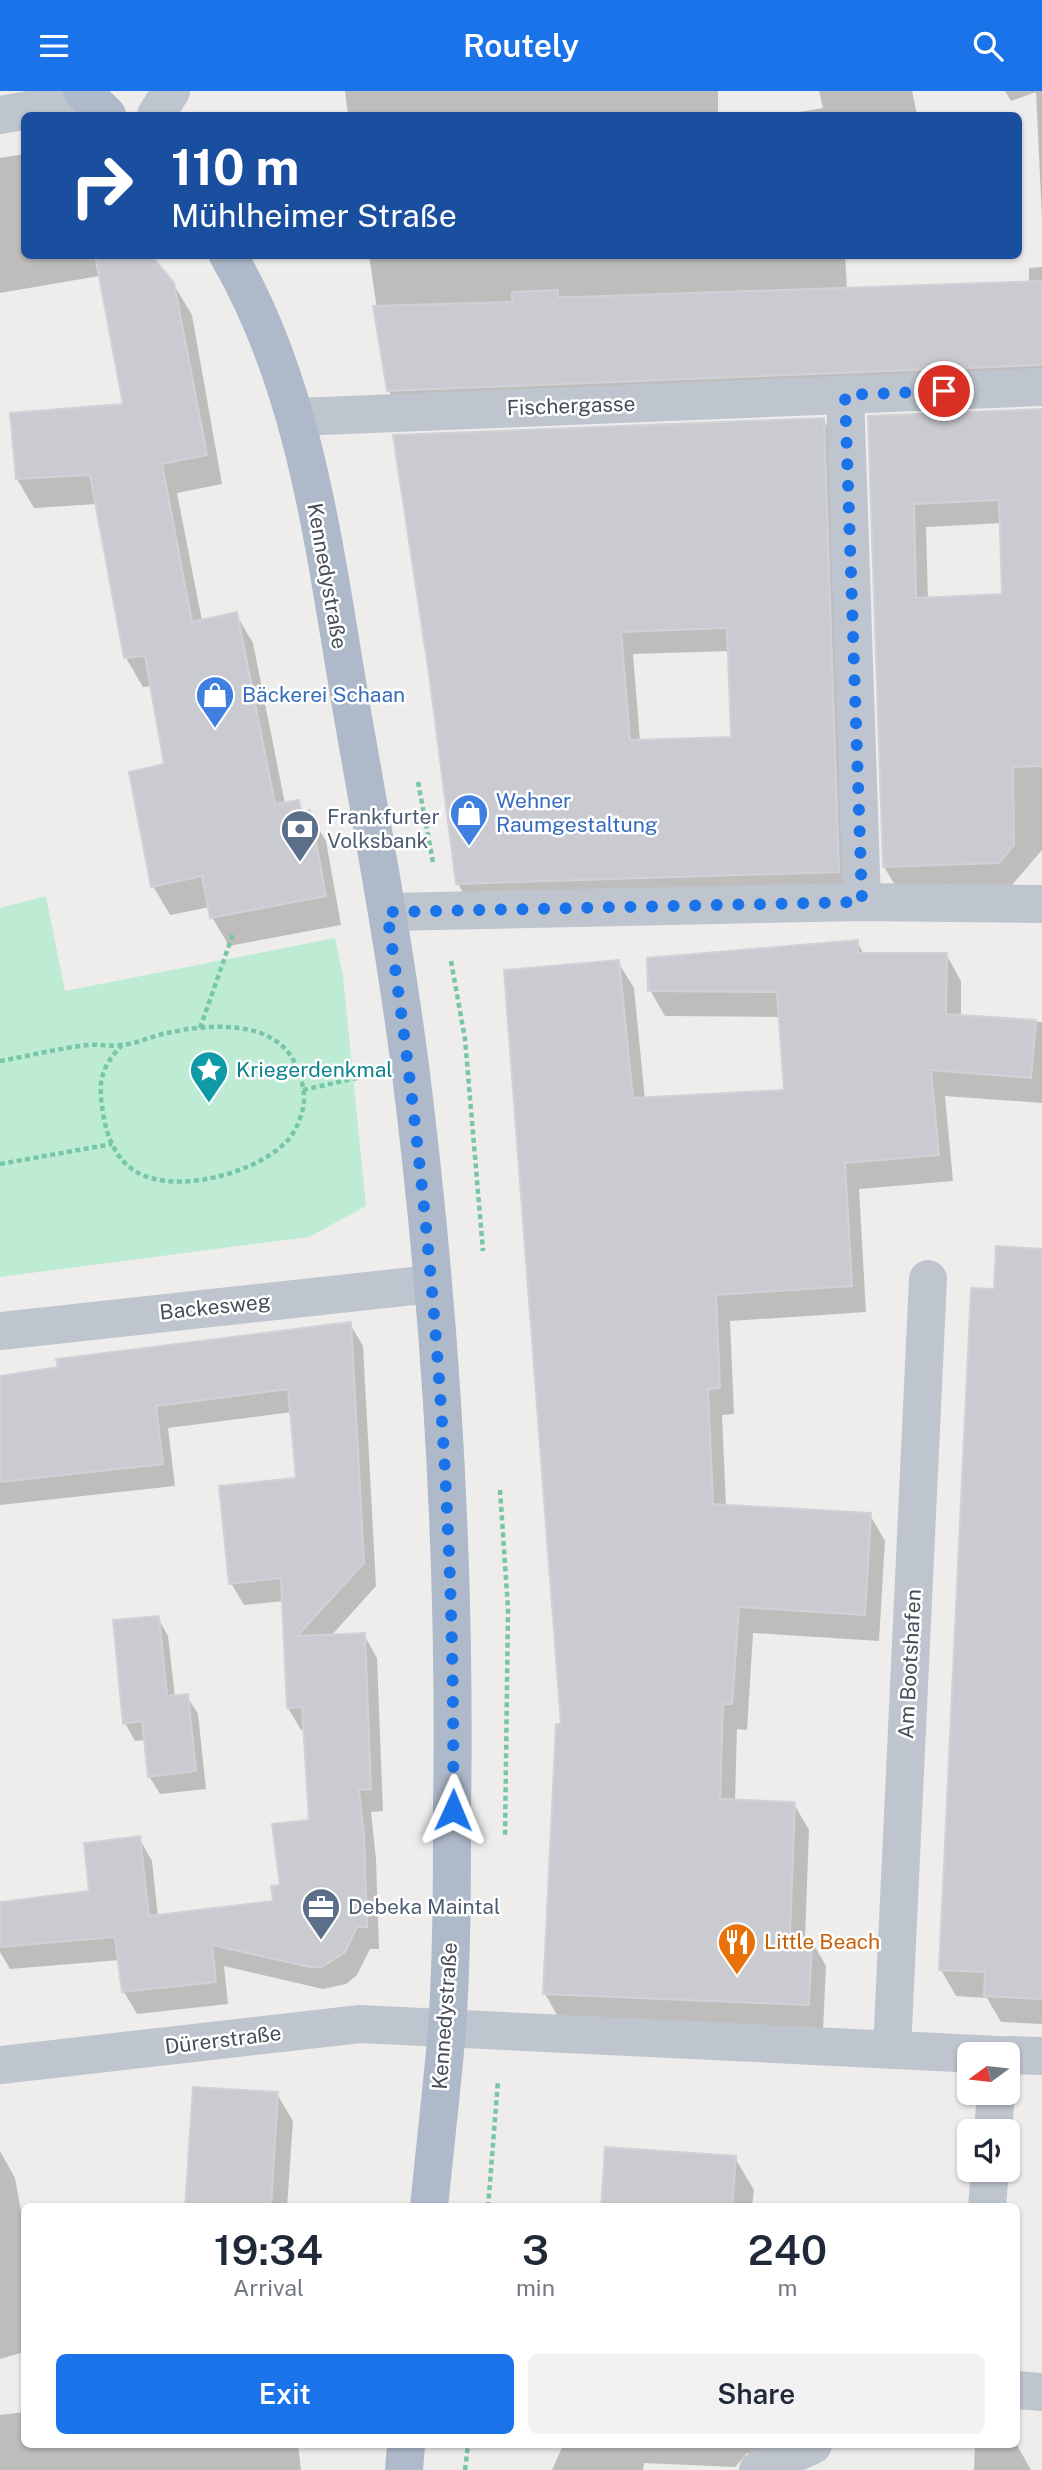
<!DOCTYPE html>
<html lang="en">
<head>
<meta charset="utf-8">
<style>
  :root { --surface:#fff; --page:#f2f2f3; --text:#1f2937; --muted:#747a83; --accent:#1a73e8 }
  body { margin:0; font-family:"Public Sans",sans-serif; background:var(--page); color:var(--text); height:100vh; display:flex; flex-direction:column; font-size:26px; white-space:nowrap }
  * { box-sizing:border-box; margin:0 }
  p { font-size:23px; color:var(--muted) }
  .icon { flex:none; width:38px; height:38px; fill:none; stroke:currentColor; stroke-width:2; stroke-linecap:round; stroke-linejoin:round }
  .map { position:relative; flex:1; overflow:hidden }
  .sheet { position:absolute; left:21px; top:2112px; width:999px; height:245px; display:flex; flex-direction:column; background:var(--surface); border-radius:10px; box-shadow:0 2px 5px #0004 }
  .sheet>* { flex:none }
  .hud { position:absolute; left:21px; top:21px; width:1001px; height:147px; border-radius:10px; box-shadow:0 2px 5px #0004; background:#1a4fa0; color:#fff; overflow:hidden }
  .needle { width:46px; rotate:255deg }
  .fabs { position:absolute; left:957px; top:1951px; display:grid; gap:14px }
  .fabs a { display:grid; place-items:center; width:63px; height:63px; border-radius:10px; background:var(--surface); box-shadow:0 2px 5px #0004; font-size:35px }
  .pin { position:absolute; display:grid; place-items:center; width:60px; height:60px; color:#fff; margin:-30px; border:4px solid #fff; border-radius:50%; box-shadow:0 2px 7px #0007 }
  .me { position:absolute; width:77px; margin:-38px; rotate:1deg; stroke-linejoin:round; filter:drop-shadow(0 0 5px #0008) }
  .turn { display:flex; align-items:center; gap:24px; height:147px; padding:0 35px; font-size:32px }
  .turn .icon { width:91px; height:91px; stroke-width:2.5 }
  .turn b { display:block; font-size:49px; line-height:60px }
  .eta { display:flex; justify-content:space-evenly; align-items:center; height:119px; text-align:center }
  .eta b { font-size:42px; font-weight:600; line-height:49px }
  .cta { display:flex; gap:14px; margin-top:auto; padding:14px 35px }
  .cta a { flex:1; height:80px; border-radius:10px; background:var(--accent); color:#fff; font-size:28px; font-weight:600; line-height:80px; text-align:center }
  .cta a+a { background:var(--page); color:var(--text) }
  header { display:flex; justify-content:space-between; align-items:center; height:91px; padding:0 35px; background:var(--accent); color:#fff; font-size:32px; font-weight:600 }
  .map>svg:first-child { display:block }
</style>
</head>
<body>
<header><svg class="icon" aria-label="menu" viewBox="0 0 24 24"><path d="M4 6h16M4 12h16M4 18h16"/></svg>Routely<svg class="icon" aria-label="search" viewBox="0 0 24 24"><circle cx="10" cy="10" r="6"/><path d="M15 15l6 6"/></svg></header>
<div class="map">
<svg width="1042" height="2379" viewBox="0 0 1042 2379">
  <rect width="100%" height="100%" fill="#efedec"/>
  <path fill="#bdebd3" d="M46,805l19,95 270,-53 8,39 23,229 -57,31 -309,40v-369z"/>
  <path fill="#0003" fill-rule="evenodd" d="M345,0h373v24h-370z
    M819,0h93l5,24h-136l42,-7z
    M1005,0h37v128l-6,-127 -25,9z
    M24,63v101h125l25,30 18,30 30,169 -45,9 25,128 34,-7 17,29 32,161 13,-2 7,11 4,-1 17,29 15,84 -112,21 -17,-29 -2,-10 -40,8 -17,-29 13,-120 -14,-80 -9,1 -17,-29 -29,-154 -63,4 -17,-29 108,-74 -26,-129 -99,17v-135z
    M369,164h476l2,34 182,-5v-16l13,-1v121l-640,26 -13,-23z
    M1042,320v439l-30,35 -114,5 -14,-23 -15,-449zM1002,432l2,73 -76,3 -2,-72z
    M823,328l13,23 15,452 -380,12 -13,-22 -27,-210zM730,560l3,88 -93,2 -7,-87z
    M857,851l7,12h82l15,27v36l81,5v81l-97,-7 8,85 -94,8 7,123 -136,9 4,93 -12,1 4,91 144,9 15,26 -6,100 -126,-8 -6,97 -10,-1 -2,72 59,3 15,26 -4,109 6,1 15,26 -3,65 -263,-11 -15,-26 73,-1032 16,26 11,112 141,-8 -6,-75 -115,-1 -15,-26z
    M1042,1159v774l-41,-2 -14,-24 -31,-2 -15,-26 55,-680z
    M350,1233l13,22 13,240 -46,51 34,-2 13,23 6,153 -12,1 5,47 3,90h-9l-13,26 -11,9 -23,5 -99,-23 4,38 -91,10 -13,-22 -4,-32 -110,9 -10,-17v-48l91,-11 48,-55 13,23 6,56 117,-14 36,-81 -6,-92h-4l-13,-22 -4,-107 -40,4 -13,-22 67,-103 -6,-68 -124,16 7,58 -175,19v-127z
    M158,1527l10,18 7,61 12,-1 11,18 8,75 -46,5 -11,-18 -3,-36 -11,1 -10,-18z
    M277,2003l16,27 -6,86h-100z
    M0,2060l15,27 9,49v125l-24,7z
    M735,2067l19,32 -2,17h-149z
    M24,2321v33h274l3,25h-301v-55z
    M563,2354h201v10l-17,-2 -12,14 -91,-4 -1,7h-91z
    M975,2354h42l14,25h-57z"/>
  <path fill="#cacbd1" stroke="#d1d2d8" stroke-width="2" fill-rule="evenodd" d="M95,164h56l23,28 33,172 -45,9 30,158 45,-10 38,192 24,-4 2,12 9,-2 16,86 -116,22 -8,-42 -51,11 -22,-115 35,-8 -19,-108 -21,2 -34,-183 -74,4 -6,-66 113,-9z
    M1042,190v84l-655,26 -14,-85 139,-4v-10l46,-2v7h19z
    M1042,318v357l-29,1 1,78 -15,18 -116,4 -15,-451zM999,409l3,94 -86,4 -2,-94z
    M824,327l15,454 -383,12 -27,-210 -36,-239zM727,537l4,109 -101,3 -9,-108z
    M858,849v13h89l-1,61 90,6 -5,58 -100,-8 8,85 -94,8 7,123 -136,9 4,93 -12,1 5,115 158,9 -6,102 -126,-8 -7,97h-9l-3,95 75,3 -5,132 22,4 -3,67 -266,-11 13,-270h5l-57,-754 115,-10 14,138 151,-8 -7,-98 -129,-1 -1,-33z
    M996,1155l46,3v750l-58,-3 1,-24 -46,-2 32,-682 23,1z
    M351,1231l13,241 -67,73 68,-3 6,156 -12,1 5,46 3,91h-10l-12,25 -23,15h-12l-98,-22 4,37 -94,10 -7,-55 -115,10v-45l89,-11 -5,-48 56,-7 9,80 124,-15 -2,-15 9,-1 -8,-61 37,-4 -7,-113 -15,1 -6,-130 -52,6 -10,-98 77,-8 -8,-89 -132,17 7,58 -163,18v-106l58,-9 -2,-8z
    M159,1525l8,80 21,-2 8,77 -48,6 -6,-56 -19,3 -10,-104z
    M193,1996l85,5 -7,115h-86z
    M605,2056l131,9 -4,51h-131z"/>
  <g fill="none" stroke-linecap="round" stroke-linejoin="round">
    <path stroke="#77c7a7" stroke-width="4.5" stroke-dasharray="5 3.5" stroke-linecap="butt" d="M418,691l15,80
      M451,870l14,78 18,212
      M200,937l33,-94
      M0,970c29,-5 59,-13 89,-16 11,-1 21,2 32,0 15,-1 31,-9 46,-12 40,-9 110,-15 129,33 6,14 11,30 6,46 -3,11 -9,24 -18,32 -32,31 -121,55 -157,21 -15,-14 -21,-33 -24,-52 -5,-31 -3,-45 19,-68
      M303,999l58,-13
      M0,1073l112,-20
      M500,1399l8,118 -3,230
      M488,2116l10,-126
      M465,2379l3,-25"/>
    <path stroke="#bec5ce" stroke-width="38" d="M0,24l90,-16
      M156,24l15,-24
      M845,304l17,507
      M296,326l746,-30
      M387,821l475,-10 180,2
      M0,1240l431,-47
      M892,1959l36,-771
      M1008,1964l34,1
      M0,1974l360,-41 639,31
      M993,2040l3,-38
      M987,2116l3,-37
      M1017,2299l25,2
      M758,2379l55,-25"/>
    <path stroke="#aeb9ca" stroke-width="38" d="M82,0l25,24
      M228,164c82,141 98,310 126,468 20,114 41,228 56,343 31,247 46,496 42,744 0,73 0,146 -5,219 -5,59 -12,118 -18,178
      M404,2379l2,-25"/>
  </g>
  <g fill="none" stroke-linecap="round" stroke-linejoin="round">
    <path stroke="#1a73e8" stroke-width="12" stroke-dasharray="0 21.6" d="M453,1719c3,-301 -22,-600 -66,-898l475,-10 -17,-507 99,-4"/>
  </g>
  <defs>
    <g id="shop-pin" transform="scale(2.0125)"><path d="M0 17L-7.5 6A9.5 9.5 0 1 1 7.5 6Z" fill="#3f7fe0" stroke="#fff"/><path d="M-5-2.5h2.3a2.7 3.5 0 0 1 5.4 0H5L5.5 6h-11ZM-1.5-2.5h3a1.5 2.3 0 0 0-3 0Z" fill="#fff"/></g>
    <g id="bank-pin" transform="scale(2.0125)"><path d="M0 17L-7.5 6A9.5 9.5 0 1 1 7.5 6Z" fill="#5c6f8a" stroke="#fff"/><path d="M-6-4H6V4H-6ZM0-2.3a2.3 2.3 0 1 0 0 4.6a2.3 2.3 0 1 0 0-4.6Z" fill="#fff"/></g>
    <g id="sight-pin" transform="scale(2.0125)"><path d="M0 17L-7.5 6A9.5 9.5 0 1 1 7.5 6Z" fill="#0f9aa8" stroke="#fff"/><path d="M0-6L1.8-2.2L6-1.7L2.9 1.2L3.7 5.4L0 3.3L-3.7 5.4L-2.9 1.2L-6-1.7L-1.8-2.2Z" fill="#fff"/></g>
    <g id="office-pin" transform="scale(2.0125)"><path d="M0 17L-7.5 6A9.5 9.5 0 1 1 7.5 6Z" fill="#5c6f8a" stroke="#fff"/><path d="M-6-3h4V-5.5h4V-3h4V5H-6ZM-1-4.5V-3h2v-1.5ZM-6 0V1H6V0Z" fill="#fff"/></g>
    <g id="restaurant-pin" transform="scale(2.0125)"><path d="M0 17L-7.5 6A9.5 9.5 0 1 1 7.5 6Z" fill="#e8710a" stroke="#fff"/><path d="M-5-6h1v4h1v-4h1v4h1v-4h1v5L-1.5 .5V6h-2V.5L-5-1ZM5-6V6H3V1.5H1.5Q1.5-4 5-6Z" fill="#fff"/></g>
  </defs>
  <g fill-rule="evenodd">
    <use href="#shop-pin" x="215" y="604"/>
    <use href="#shop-pin" x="469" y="722"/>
    <use href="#bank-pin" x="300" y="738"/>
    <use href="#sight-pin" x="209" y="979"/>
    <use href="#office-pin" x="321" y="1816"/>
    <use href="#restaurant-pin" x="737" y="1851"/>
  </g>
  <g text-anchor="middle" stroke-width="5" stroke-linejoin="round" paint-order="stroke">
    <g font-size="21" fill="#464e59" stroke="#fff">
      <text transform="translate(571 315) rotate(-2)" y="7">Fischergasse</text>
      <text transform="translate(327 485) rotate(80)" y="7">Kennedystraße</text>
      <text transform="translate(215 1216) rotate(-6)" y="7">Backesweg</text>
      <text transform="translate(910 1573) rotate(-87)" y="7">Am Bootshafen</text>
      <text transform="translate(445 1925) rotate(-86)" y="7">Kennedystraße</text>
      <text transform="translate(223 1949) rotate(-7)" y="7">Dürerstraße</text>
    </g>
    <g font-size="21" fill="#366cbe" stroke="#fff" text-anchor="start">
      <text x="242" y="611">Bäckerei Schaan</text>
      <text x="496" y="717">Wehner<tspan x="496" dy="24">Raumgestaltung</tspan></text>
    </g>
    <g font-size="21" fill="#4e5e75" stroke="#fff" text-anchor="start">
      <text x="327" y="733">Frankfurter<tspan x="327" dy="24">Volksbank</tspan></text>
      <text x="348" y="1823">Debeka Maintal</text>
    </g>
    <g font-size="21" fill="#0d838f" stroke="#fff" text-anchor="start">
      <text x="236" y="986">Kriegerdenkmal</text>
    </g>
    <g font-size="21" fill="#c56008" stroke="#fff" text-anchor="start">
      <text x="764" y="1858">Little Beach</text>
    </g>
  </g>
</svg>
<div class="fabs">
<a><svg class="needle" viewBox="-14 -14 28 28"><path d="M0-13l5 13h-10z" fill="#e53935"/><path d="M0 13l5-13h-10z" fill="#747a83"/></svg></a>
<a><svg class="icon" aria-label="sound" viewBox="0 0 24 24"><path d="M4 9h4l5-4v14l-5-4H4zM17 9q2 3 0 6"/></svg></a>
</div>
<div class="pin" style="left:944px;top:300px;background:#d93025"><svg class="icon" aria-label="arrive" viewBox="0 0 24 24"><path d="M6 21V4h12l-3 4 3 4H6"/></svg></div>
<svg class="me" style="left:453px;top:1719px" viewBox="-20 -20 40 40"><path d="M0-17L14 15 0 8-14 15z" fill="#1a73e8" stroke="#fff" stroke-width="4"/></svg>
<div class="hud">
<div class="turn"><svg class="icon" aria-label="right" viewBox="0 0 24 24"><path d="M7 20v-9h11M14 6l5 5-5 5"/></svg><div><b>110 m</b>Mühlheimer Straße</div></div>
</div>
<section class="sheet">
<div class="eta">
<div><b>19:34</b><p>Arrival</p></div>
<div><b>3</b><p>min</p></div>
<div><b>240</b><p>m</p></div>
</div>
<div class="cta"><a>Exit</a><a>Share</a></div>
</section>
</div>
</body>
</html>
